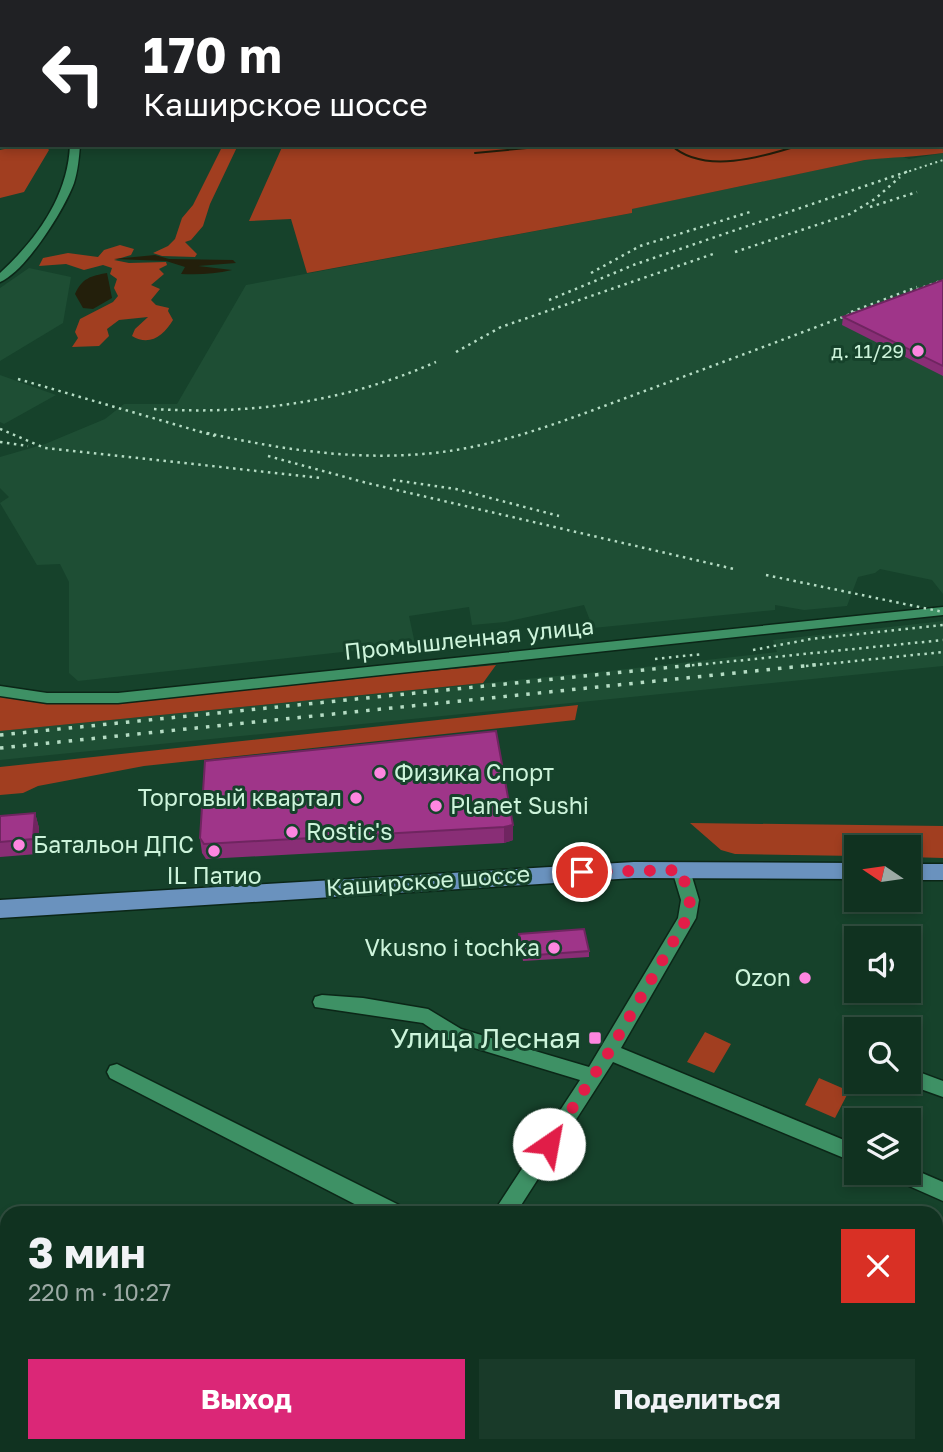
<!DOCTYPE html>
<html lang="ru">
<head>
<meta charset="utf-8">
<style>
  :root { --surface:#103220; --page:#193a29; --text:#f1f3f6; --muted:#9caaa5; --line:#304d3e; --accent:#db2777 }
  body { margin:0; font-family:"Golos Text",sans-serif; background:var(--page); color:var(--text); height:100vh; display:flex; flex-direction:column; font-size:26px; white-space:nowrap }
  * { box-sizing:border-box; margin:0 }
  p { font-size:23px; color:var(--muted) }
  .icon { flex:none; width:38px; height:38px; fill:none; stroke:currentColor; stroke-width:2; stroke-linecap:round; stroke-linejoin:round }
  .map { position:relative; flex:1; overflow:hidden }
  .panel { position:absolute; left:0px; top:1206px; width:943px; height:247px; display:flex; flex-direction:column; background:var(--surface); border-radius:21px 21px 0 0; box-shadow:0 4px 10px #0003,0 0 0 2px var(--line) }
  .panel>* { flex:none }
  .hud { position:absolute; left:0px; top:0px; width:943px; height:147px; box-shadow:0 4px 10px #0003,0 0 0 2px var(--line); background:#202124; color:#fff; overflow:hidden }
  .needle { width:46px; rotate:283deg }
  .fabs { position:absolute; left:844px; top:835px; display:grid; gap:14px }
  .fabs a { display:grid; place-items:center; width:77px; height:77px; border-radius:0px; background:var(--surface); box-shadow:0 4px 10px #0003,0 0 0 2px var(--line); font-size:35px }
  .pin { position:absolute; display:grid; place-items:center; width:60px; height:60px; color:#fff; margin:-30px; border:4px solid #fff; border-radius:50%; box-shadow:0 2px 7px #0007 }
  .me { position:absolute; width:77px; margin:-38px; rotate:33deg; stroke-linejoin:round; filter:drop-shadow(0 0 5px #0008) }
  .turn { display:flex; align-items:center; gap:24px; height:147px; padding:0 28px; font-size:32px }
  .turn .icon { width:91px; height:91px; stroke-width:2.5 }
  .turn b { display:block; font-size:49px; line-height:60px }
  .round { display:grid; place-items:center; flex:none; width:74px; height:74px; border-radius:0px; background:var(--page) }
  .headline { display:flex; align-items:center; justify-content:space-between; height:119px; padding:0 28px }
  h1 { font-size:42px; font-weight:700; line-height:52px }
  .primary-button { display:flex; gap:14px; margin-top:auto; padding:14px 28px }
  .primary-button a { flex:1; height:80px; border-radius:0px; background:var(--accent); color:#fff; font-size:28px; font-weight:700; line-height:80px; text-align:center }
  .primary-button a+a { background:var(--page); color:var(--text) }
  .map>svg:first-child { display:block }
</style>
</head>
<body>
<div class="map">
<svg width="943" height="1452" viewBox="0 0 943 1452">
  <rect width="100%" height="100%" fill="#16422b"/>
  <path fill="#1e4e34" d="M943,153v441l-11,-14 -52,-11 -5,4 -17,4 -11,29 -43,4 -29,-5v5l-182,18 -9,-23 -79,17 -33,3 -3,-18 -60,9 6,28 -337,37 -9,-8v-91l-9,-18 -23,1 -37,-62 9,-6 -9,-9v-31l45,-13 60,-25 19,-15h53l69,-119 386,-72 -1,-4 234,-49 35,-4 9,3z
    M29,268l42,9 -8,46 -63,38v-73z
    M0,375l56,20 -52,29 -4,-2z
    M943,621v45l-943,94v-29l618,-61 159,-18 -4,-12z"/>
  <path fill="#a13e20" d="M590,0h353v56l-1,-54h-359z
    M942,133l1,20c-26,4 -51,4 -78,7l-233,49v4l-325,60 -16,-54 -42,2 34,-76h659z
    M23,145h22l4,5 -25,42 -24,6v-48z
    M223,145h15l-28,59 -7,22 -12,14 -6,2 12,12 -2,3 -33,-1 -9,-3 15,-7 7,-7 7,-21 11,-13z
    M120,245l14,4 -3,6 -17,5 15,3 37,-1 1,3 -8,4 5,5 -13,11 9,4 -9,11 5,5 13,3 -1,3 5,9c-9,15 -23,27 -41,16l3,-7 13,-12 -29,3 -12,9 2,7 -10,10 -27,1 6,-9 -3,-6 5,-13 33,-17 5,-6 -4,-8 3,-9 -7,-5 2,-6 -9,-3 -19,5 -18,-6 -27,2 4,-8 25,-5 30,4 6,-7z
    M496,665l-13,18 -483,48v-35l131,2z
    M578,705l-3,15 -431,46 -106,20 -15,7 -23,2v-28z
    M690,823l253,3v32l-35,-1v-10h-52v9l-121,-2 -14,-4z
    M705,1032l26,12 -17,29 -27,-11z
    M819,1078l30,13 -14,27 -30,-13z"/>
  <path fill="#231f0b" d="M155,255l14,4 64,1 3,3 -38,3 34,4c-17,4 -34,5 -51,4l4,-7 -19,-6 -52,-2z
    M107,273l5,25 -19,11 -10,-1 -8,-14c7,-16 16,-18 32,-21z"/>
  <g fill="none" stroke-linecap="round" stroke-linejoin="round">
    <path stroke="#231f0b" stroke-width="2" d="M671,145c32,30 92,12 129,0
      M475,153l84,-8"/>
    <g stroke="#0b2617" stroke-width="3">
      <path id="minor" d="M0,41h2v6h-2z
        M0,122h2v6h-2z
        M70,145h10c-1,13 -2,25 -6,38 -10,27 -48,88 -74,99v-9c37,-34 68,-77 70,-128z
        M943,607v8l-825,88h-71l-47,-7v-10l47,7h71z
        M681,864l6,2 3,4 9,30 -3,18 -75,130 235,97v18l-243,-101 -97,151h-23l87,-133 -132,-40 -25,-17 -108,-16 -2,-5 2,-5 7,-2 41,3 65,11 33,20 128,38 89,-149 3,-18 -9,-30 3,-4z
        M117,1064l284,142 3,7h-32l-262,-135 -3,-6 3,-6z
        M908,1068l35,13v16l-42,-15h7z
        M908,1167l35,15v19l-52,-23 -3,-6h20z
        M0,1339l7,3v23l-7,-3z
        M144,1446h31l3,6h-31z
        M356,1446h25l-3,6h-25z
        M854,1446h35l3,6h-35z"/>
    </g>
    <g stroke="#0b2617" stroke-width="3">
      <path id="major" d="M634,862l222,1v16l-222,-1 -634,40v-18z
        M908,864h35v16h-35z"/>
    </g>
    <g stroke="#0b2617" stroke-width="3">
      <path id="highway" d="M499,0h16l-17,2z
        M543,0h16l-17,2z
        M0,136h2v8h-2z"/>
    </g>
    <use href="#minor" fill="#3e9165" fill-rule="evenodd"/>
    <use href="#major" fill="#6a92be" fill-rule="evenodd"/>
    <use href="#highway" fill="#8792f9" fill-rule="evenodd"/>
    <path stroke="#b5dcc4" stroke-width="2" stroke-dasharray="2 3.5" stroke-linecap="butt" d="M904,173l39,-13"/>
    <path stroke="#b5dcc4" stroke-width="2.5" stroke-dasharray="2.5 4.5" stroke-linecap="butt" d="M870,207l47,-15
      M735,252l115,-38 25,-15 25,-22
      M591,273l49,-27 110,-34
      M910,292l33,-12
      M549,300l87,-36 273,-93
      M851,312l66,-25
      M456,352l45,-25 215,-74
      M18,379l197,57
      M154,409c99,6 191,-7 282,-47
      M0,429l45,19 277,30
      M207,433c71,16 143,27 216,21 76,-6 148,-36 219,-62 73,-27 146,-54 219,-82
      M0,442l28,4
      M268,456l99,27 367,86
      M393,480l63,9 103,27
      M766,575l177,37
      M753,650l58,-11 132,-14
      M655,659l48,-5
      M685,666l258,-26
      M806,666l137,-14"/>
    <path stroke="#b5dcc4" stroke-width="3.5" stroke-dasharray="3.5 8" stroke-linecap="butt" d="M0,735l703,-71
      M0,748l823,-84"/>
  </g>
  <path fill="#892e76" d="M943,280v96l-101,-51 1,-8z
    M35,813l4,15 -2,26 -37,3v-41z
    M513,825v15l-9,3 -298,16 -4,-6 -2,-15z
    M519,934l70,17v6l-66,4z"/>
  <path fill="#6f2560" d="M35,813l4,15 -2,26 -4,-15z
    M513,825v15l-9,3v-16z"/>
  <path fill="#9f3589" stroke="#6f2560" stroke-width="2" d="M943,280v86l-100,-49z
    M496,731l17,94 -9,2 -300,17 -4,-6 5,-77z
    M35,813l-2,26 -33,3v-26z
    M584,929l5,22 -66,5 -4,-22z"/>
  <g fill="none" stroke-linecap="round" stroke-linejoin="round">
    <path stroke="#e11d48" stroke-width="12" stroke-dasharray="0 21.6" d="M549,1144l60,-92 78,-134 3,-18 -9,-30 -99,2"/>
  </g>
  <g fill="#fe86e0" stroke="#16422b" stroke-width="2.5">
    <circle cx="918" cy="351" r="7"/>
    <circle cx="380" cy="773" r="7"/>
    <circle cx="356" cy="798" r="7"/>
    <circle cx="436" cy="806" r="7"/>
    <circle cx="292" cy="832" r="7"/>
    <circle cx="19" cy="845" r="7"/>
    <circle cx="214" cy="851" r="7"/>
    <circle cx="554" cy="948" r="7"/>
    <circle cx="805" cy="978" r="7"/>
    <rect x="588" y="1031" width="14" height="14" rx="3.5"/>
  </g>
  <g text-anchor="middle" stroke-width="6" stroke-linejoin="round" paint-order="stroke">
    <g font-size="19" fill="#cdf4db" stroke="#16422b" text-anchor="end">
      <text x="904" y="358">д. 11/29</text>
    </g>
    <g font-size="23" fill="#cdf4db" stroke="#16422b">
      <text transform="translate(469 639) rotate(-6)" y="8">Промышленная улица</text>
      <text transform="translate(428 881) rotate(-4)" y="8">Каширское шоссе</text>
    </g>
    <g font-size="23" fill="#cdf4db" stroke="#16422b" text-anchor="start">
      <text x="394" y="781">Физика Спорт</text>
      <text x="342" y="806" text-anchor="end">Торговый квартал</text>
      <text x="450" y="814">Planet Sushi</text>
      <text x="306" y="840">Rostic's</text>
      <text x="33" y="853">Батальон ДПС</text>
      <text x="214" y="884" text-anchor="middle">IL Патио</text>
      <text x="540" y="956" text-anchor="end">Vkusno i tochka</text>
      <text x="791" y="986" text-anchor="end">Ozon</text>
    </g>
    <g font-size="28" fill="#cdf4db" stroke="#16422b" text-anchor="end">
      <text x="581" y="1048">Улица Лесная</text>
    </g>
  </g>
</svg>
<div class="fabs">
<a><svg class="needle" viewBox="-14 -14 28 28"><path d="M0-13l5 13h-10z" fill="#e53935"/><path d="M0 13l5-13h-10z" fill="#9caaa5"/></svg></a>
<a><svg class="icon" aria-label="sound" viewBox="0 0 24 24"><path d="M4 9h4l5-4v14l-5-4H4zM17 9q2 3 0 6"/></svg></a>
<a><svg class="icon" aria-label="search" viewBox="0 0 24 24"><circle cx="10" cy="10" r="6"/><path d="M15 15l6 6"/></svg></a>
<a><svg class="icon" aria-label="layers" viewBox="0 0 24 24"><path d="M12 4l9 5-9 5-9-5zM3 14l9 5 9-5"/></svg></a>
</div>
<div class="pin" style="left:582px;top:872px;background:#d93025"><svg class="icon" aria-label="arrive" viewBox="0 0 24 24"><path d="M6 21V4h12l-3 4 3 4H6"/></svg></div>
<svg class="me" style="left:549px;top:1144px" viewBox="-20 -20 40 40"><circle r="19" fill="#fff"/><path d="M0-13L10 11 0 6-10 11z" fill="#e11d48"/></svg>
<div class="hud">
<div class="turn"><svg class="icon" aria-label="left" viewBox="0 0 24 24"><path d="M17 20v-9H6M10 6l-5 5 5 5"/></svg><div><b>170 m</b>Каширское шоссе</div></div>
</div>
<section class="panel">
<div class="headline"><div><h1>3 мин</h1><p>220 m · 10:27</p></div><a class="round" style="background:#d93025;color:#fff"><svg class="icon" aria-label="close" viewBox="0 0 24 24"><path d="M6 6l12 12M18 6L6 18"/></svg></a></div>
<div class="primary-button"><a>Выход</a><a>Поделиться</a></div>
</section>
</div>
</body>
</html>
